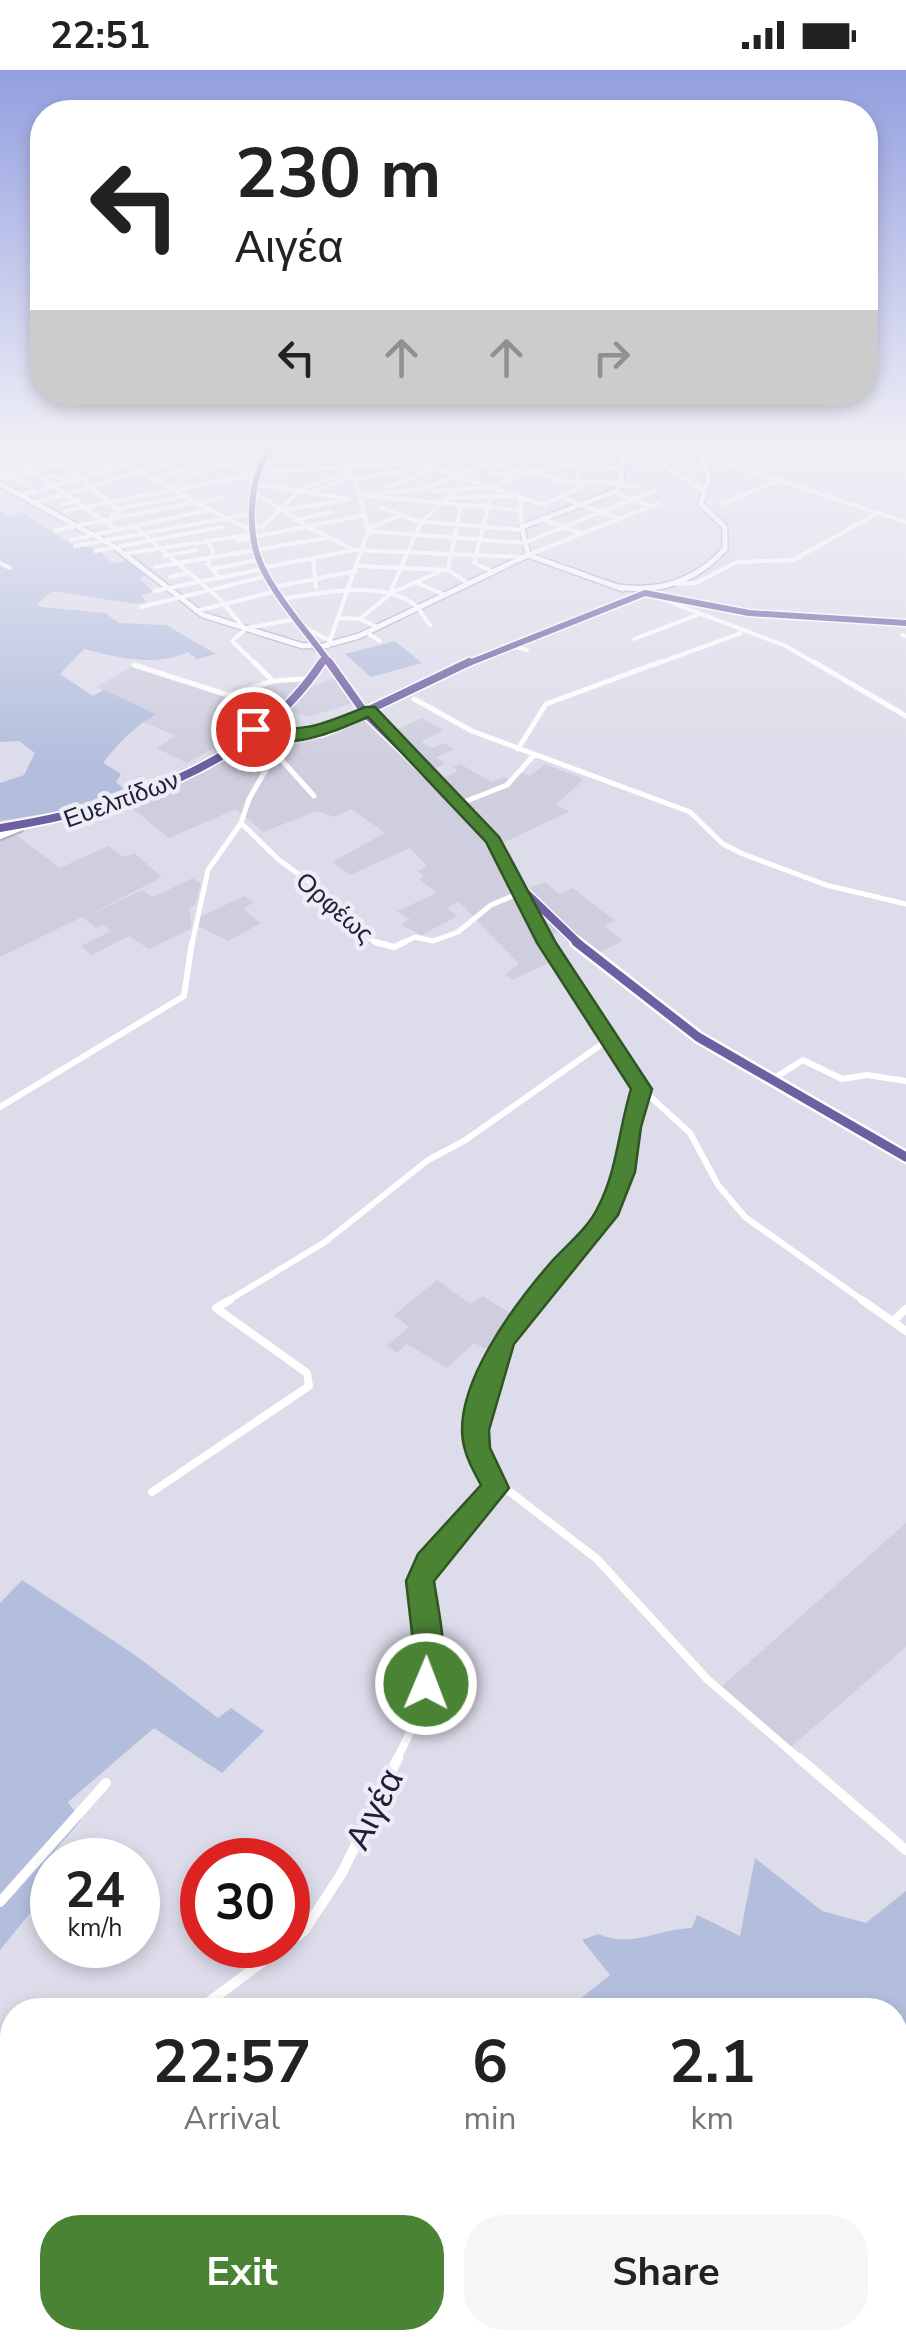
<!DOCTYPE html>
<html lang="en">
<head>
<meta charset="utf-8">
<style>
  :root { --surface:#fff; --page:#f6f6f6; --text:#222; --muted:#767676; --accent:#4a8334 }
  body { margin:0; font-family:"Nunito Sans",sans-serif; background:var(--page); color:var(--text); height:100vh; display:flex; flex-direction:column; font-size:38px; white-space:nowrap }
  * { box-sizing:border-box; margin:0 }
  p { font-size:32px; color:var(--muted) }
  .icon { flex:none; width:55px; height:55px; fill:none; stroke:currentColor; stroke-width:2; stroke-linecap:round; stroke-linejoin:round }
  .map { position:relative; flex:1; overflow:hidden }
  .drawer { position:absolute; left:0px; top:1928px; width:908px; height:352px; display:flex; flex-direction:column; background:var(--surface); border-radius:40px 40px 0 0; box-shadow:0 5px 15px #0003 }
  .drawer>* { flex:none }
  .guide { position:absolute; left:30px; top:30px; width:848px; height:305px; border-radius:40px; box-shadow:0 5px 15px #0003; background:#fff; color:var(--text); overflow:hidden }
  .speed { position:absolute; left:30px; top:1768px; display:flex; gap:20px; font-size:50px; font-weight:700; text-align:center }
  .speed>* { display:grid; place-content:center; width:130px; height:130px; border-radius:50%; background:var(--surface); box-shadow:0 5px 15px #0003; line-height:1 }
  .speed small { font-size:25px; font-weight:400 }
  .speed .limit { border:15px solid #d22; background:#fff; color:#111 }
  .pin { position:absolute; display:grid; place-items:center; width:85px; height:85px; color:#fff; margin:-42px; border:5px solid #fff; border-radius:50%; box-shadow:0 2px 10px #0007 }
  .me { position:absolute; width:110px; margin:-55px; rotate:1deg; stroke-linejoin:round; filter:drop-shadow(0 0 8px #0008) }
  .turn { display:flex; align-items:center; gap:35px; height:210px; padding:0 40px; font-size:45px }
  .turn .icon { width:130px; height:130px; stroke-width:2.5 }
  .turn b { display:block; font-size:70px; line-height:85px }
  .lanes { display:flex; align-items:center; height:95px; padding:0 40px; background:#0003; justify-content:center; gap:50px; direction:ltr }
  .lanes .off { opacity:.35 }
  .eta { display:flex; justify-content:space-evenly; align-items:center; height:170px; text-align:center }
  .eta b { font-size:60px; font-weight:700; line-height:70px }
  .action { display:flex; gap:20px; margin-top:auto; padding:20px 40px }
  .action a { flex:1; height:115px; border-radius:40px; background:var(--accent); color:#fff; font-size:40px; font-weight:700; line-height:115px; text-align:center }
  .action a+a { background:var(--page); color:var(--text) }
  .status { display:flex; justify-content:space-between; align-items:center; height:70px; padding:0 50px; background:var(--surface); direction:ltr }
  .status svg { height:28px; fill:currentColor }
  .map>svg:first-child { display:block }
</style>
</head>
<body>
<div class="status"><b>22:51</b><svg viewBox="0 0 49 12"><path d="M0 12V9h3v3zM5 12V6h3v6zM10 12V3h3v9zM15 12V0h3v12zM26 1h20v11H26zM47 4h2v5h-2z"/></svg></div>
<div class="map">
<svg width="906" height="2278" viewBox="0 0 906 2278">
  <rect width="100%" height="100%" fill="#dddcea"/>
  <path fill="#cfcede" d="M133,596l102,34 41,-18 29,-2 -28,32 -90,51 -31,-15 20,-12 -33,-14 12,-9 -59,-26z
    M334,608l19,25 -45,14 -18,-6 22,-24z
    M422,648l22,12 -23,12 12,6 11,-5 10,6 -18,8 9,7 -16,7 9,9 20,-9 -5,-4 7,-3 31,18 12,-5 7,3 8,-9 12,5 15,-12 39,15 -28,26 13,6 -3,2 -72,34 26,44 25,-9 14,12 14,-6 42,33 -11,5 19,15 -30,14 -28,-25 -22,9 10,22 -41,19 -7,-6 14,-10 -60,-62 -12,6 11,8 -37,19 -20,-10 9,-6 -13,-8 40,-18 -18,-14 5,-3 -7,-5 10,-5 -17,-18 -60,27 -18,-13 53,-29 -34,-24 -16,8 -18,-6 -54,21 -27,-23 -67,29 -41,-33 75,-32 47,-29h47l38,-9 30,-16 22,15z
    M11,761l49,37 48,-22 16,11 10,-4 28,24 -79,41 59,-28 11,7 40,-19 8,6 -6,21 -6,3 3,20 -43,21 -20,-13 -37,19 -11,-9 30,-15 -8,-6 -7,3 -14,-11 -82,40v-120z
    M245,826l9,6 -11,7 18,14 -33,18 -30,-15 -1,-8z
    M437,1210l33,24 13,-8 30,19 -19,38 -20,-10 -27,25 -40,-24 -10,9 -10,-7 22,-19 -15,-12z
    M906,1453v124l-115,100 -70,-60z"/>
  <path fill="#b3bedd" d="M0,441l9,5 14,-4 46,31 30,7 14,14 15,-4 19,15 -8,3 14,14 -12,3 5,7 -9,2 -85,-13 -15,13 4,3 64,6 14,10 47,2 50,29 -19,5 -9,-7c-33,15 -69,6 -104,-3l-24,25 33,22 11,-6 52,24c-22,13 -38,29 -53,49l18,11 -5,8 8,7 -58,21 -66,11v-38l24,-8 11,-22 -16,-12 -19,1z
    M395,571l27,22 -51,14 -26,-23z
    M22,1510l113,75 83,63 13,-10 33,23 -42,42 -68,-45 -86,74 13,18 -39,46 -7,41 -35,43v-347z
    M755,1788l67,53 44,12 40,-32v457h-532l7,-10h514v-328h-329l44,-35 -28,-35 16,-6c34,15 59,-5 94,-6l5,-13 43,21z"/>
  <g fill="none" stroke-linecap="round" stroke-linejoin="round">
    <g stroke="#b2afca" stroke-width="8">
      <path id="secondary-far1" d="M691,376l11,5 204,-5
        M0,414l115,63 88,68 100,31 11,-1
        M528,485l-6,-28 94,-36 5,-8 1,-37
        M528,485l95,34
        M618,517c42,6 78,-6 107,-38v-22l-24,-23 8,-27 -10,-27
        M316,578l43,-12 169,-81"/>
    </g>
    <g stroke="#b2afca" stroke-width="10">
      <path id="secondary" d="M0,766l20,-8"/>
    </g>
    <g stroke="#fff" stroke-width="9">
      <path id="primary-far2" d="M273,376c-25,29 -27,87 -11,121 17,35 47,67 69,98
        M320,595l4,-6
        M464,595l181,-72 104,20 157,10"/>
    </g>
    <g stroke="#fff" stroke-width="11">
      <path id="primary-far1" d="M329,592l36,51 120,117 39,61 55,53
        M253,659l32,8 38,-5 146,-70
        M0,758c119,-19 253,-60 322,-166"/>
    </g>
    <g stroke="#fff" stroke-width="14">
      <path id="primary" d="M576,872l122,95 208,120"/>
    </g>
    <path stroke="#fff" stroke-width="4" d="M31,376l47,29 42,37 -8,3
      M63,376l54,23
      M93,376c55,27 105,61 161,85
      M171,376l79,28
      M224,376l39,7
      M369,376l174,59 48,-23
      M435,376l86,27
      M551,376v15l11,4
      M578,376v36
      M703,377l4,-1
      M0,378l117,82
      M449,379l77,-1 96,7
      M6,381l19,-5
      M195,382l28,-6
      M341,383l26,-7
      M652,388l52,33
      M0,389l62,-13
      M214,390l26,-8
      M341,390l44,-8
      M622,390l76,-10
      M260,394l57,-8
      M491,395l-1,9h21
      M0,400l29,16
      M257,402l154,-9 44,-17
      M534,402l31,10
      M522,403l4,-25
      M44,407l9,-2 17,7
      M182,407l41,-13
      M0,409l88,-24 91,-5
      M159,409l52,-19
      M354,410l73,-14
      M566,412l55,1
      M256,414l93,15
      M620,416l20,1
      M385,418l49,-19
      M44,419l115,-34
      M315,421l37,-14
      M433,421l58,-4 31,-14 46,-7 53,2
      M614,422l36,14
      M256,423l55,36 44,21 169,7
      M21,425l14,-4
      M361,426l65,-8 104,-42
      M367,426l153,14
      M491,426l-17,67 20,9
      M520,427l2,30
      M560,427l57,21
      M448,428l63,-2
      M35,433l163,-49
      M200,433l22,-5
      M722,434l55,-23
      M62,435l15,-5
      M380,437l36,14 107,9
      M117,439l69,-13
      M65,441l186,-36
      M279,441l66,-11
      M878,443l28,9
      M296,450l35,-8
      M545,450l35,13
      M134,456l86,73 23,28
      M254,457h8l39,-38 47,-17
      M369,458l30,-12
      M56,460l141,-28
      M368,461l156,12 132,-53
      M254,467l111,-22
      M71,470l138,-30
      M207,470l6,11 -5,13 12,14
      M237,471l17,-3
      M75,476l180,-33
      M95,481l127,-24
      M124,484l130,-20
      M528,485l131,-52
      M165,486l31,-6
      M313,488l3,29
      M0,493l10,5
      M358,496l90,4
      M155,497l171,-29
      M262,498l92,-18
      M212,499l46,-9
      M448,500l13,-65
      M448,500l21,14
      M170,507l19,-4
      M417,513l28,12
      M676,514l20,-1 41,-21 56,-2 85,-47 -177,-59
      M274,517l82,-16
      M169,518l94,-19
      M155,521l13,-3
      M391,523l48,-21
      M389,525l32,-73 35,-31
      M282,529c37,-6 102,-20 134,7 6,5 8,13 14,19
      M667,531l119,45 32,19
      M141,537l126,-31
      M196,541l81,-20
      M339,548l21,1 17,8
      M360,549l28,-23
      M300,555l30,16
      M366,562l14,9
      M902,565l4,1
      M634,569l66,-25
      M328,576l40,-115 -9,-39 -22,-46
      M512,576l15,4
      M257,595l-25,-24 15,-13 49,-9
      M653,595l88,-32"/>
    <path stroke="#fff" stroke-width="5" d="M254,592l19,19
      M814,592l92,54
      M134,595l94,30 45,-14 41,-3
      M414,629l58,32 218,81 33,32 20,10 83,31 80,19
      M283,670l-34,59 -8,24 38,37 44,32 16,24 39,28
      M518,679l28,-45 114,-42
      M278,686l36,40
      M459,734l48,-19 27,-30
      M21,758l86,-20
      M192,874l16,-74 33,-47
      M400,874l15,-7 18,4 25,-9 33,-27 33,-14 23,53"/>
    <path stroke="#fff" stroke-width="6" d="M375,872l19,5 11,-5
      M773,1009l30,-19 39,19 25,-4 39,6
      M642,1019l48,44 28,52 27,32 120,85
      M0,1037l184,-111 8,-54
      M226,1232l99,-60 103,-82 36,-19 145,-102
      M530,1232c24,-28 57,-56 77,-87 23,-36 22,-86 35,-126l-97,-147"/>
    <path stroke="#fff" stroke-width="8" d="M862,1230l44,31
      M894,1250l12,-11
      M496,1411l101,78 110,120 95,82
      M152,1422l157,-106 -2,-13 -91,-65 14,-8
      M396,1691l26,-53 6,-51 -6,-84 73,-85c-6,-14 -16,-29 -18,-44 -6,-34 32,-118 55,-144"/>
    <path stroke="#fff" stroke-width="10" d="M799,1688l107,92
      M0,1832l106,-119
      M198,1940l106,-79 38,-58 56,-115
      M0,2105l12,-11
      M0,2248l12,-33"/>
    <use href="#secondary-far1" stroke="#fff" stroke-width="5"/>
    <use href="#secondary" stroke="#fff" stroke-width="6"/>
    <use href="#primary-far2" stroke="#6e5ea2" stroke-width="6"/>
    <use href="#primary-far1" stroke="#6e5ea2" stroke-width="8"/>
    <use href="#primary" stroke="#6e5ea2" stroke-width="9"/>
  </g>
  <linearGradient id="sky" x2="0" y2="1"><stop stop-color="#939fe0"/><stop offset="0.54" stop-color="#f0eff6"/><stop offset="1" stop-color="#f0eff6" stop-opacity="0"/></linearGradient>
  <rect width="906" height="695" fill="url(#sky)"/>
  <path fill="#4a8334" stroke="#305522" stroke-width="2.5" d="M365,637h10l124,130 57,106 96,146 -11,38 -6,45 -17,43 -104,129 -25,86 1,18 19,40 -75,93c5,34 17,81 3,113l-11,4 -11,-4 -4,-10 1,-51 -6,-52 12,-27 63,-69c-6,-11 -13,-23 -16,-35 -18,-59 52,-149 88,-190 15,-16 36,-33 45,-53 19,-36 21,-79 33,-118l-94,-146 -51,-101 -118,-125c-38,16 -86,39 -123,12l8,-5c44,12 71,0 112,-17z"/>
  <g text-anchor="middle" stroke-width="9" stroke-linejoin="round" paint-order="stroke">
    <g font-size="25" fill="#241e3a" stroke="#ededf6">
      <text transform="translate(121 729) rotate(-20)" y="9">Ευελπίδων</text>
      <text transform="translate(335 837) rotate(41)" y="9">Ορφέως</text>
    </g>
    <g font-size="35" fill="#241e3a" stroke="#ededf6">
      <text transform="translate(374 1739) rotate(-63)" y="12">Αιγέα</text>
    </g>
  </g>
</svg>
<div class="speed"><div>24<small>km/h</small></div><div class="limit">30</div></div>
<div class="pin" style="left:253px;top:659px;background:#d93025"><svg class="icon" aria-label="arrive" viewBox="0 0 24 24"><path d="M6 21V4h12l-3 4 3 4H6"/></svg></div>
<svg class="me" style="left:426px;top:1614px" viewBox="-20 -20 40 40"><circle r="17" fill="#4a8334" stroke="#fff" stroke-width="3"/><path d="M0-11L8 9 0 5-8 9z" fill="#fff"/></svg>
<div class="guide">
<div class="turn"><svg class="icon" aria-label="left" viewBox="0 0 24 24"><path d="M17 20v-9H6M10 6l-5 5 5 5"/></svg><div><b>230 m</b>Αιγέα</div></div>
<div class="lanes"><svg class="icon" aria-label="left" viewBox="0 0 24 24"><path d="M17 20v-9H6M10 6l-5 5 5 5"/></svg><svg class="icon off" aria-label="ahead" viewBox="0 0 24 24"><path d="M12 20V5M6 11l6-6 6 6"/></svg><svg class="icon off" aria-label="ahead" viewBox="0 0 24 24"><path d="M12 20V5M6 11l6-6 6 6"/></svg><svg class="icon off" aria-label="right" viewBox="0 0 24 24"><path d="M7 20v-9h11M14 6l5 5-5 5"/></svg></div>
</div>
<section class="drawer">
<div class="eta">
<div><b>22:57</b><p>Arrival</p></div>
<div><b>6</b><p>min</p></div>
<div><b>2.1</b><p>km</p></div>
</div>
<div class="action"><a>Exit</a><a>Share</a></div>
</section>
</div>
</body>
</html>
